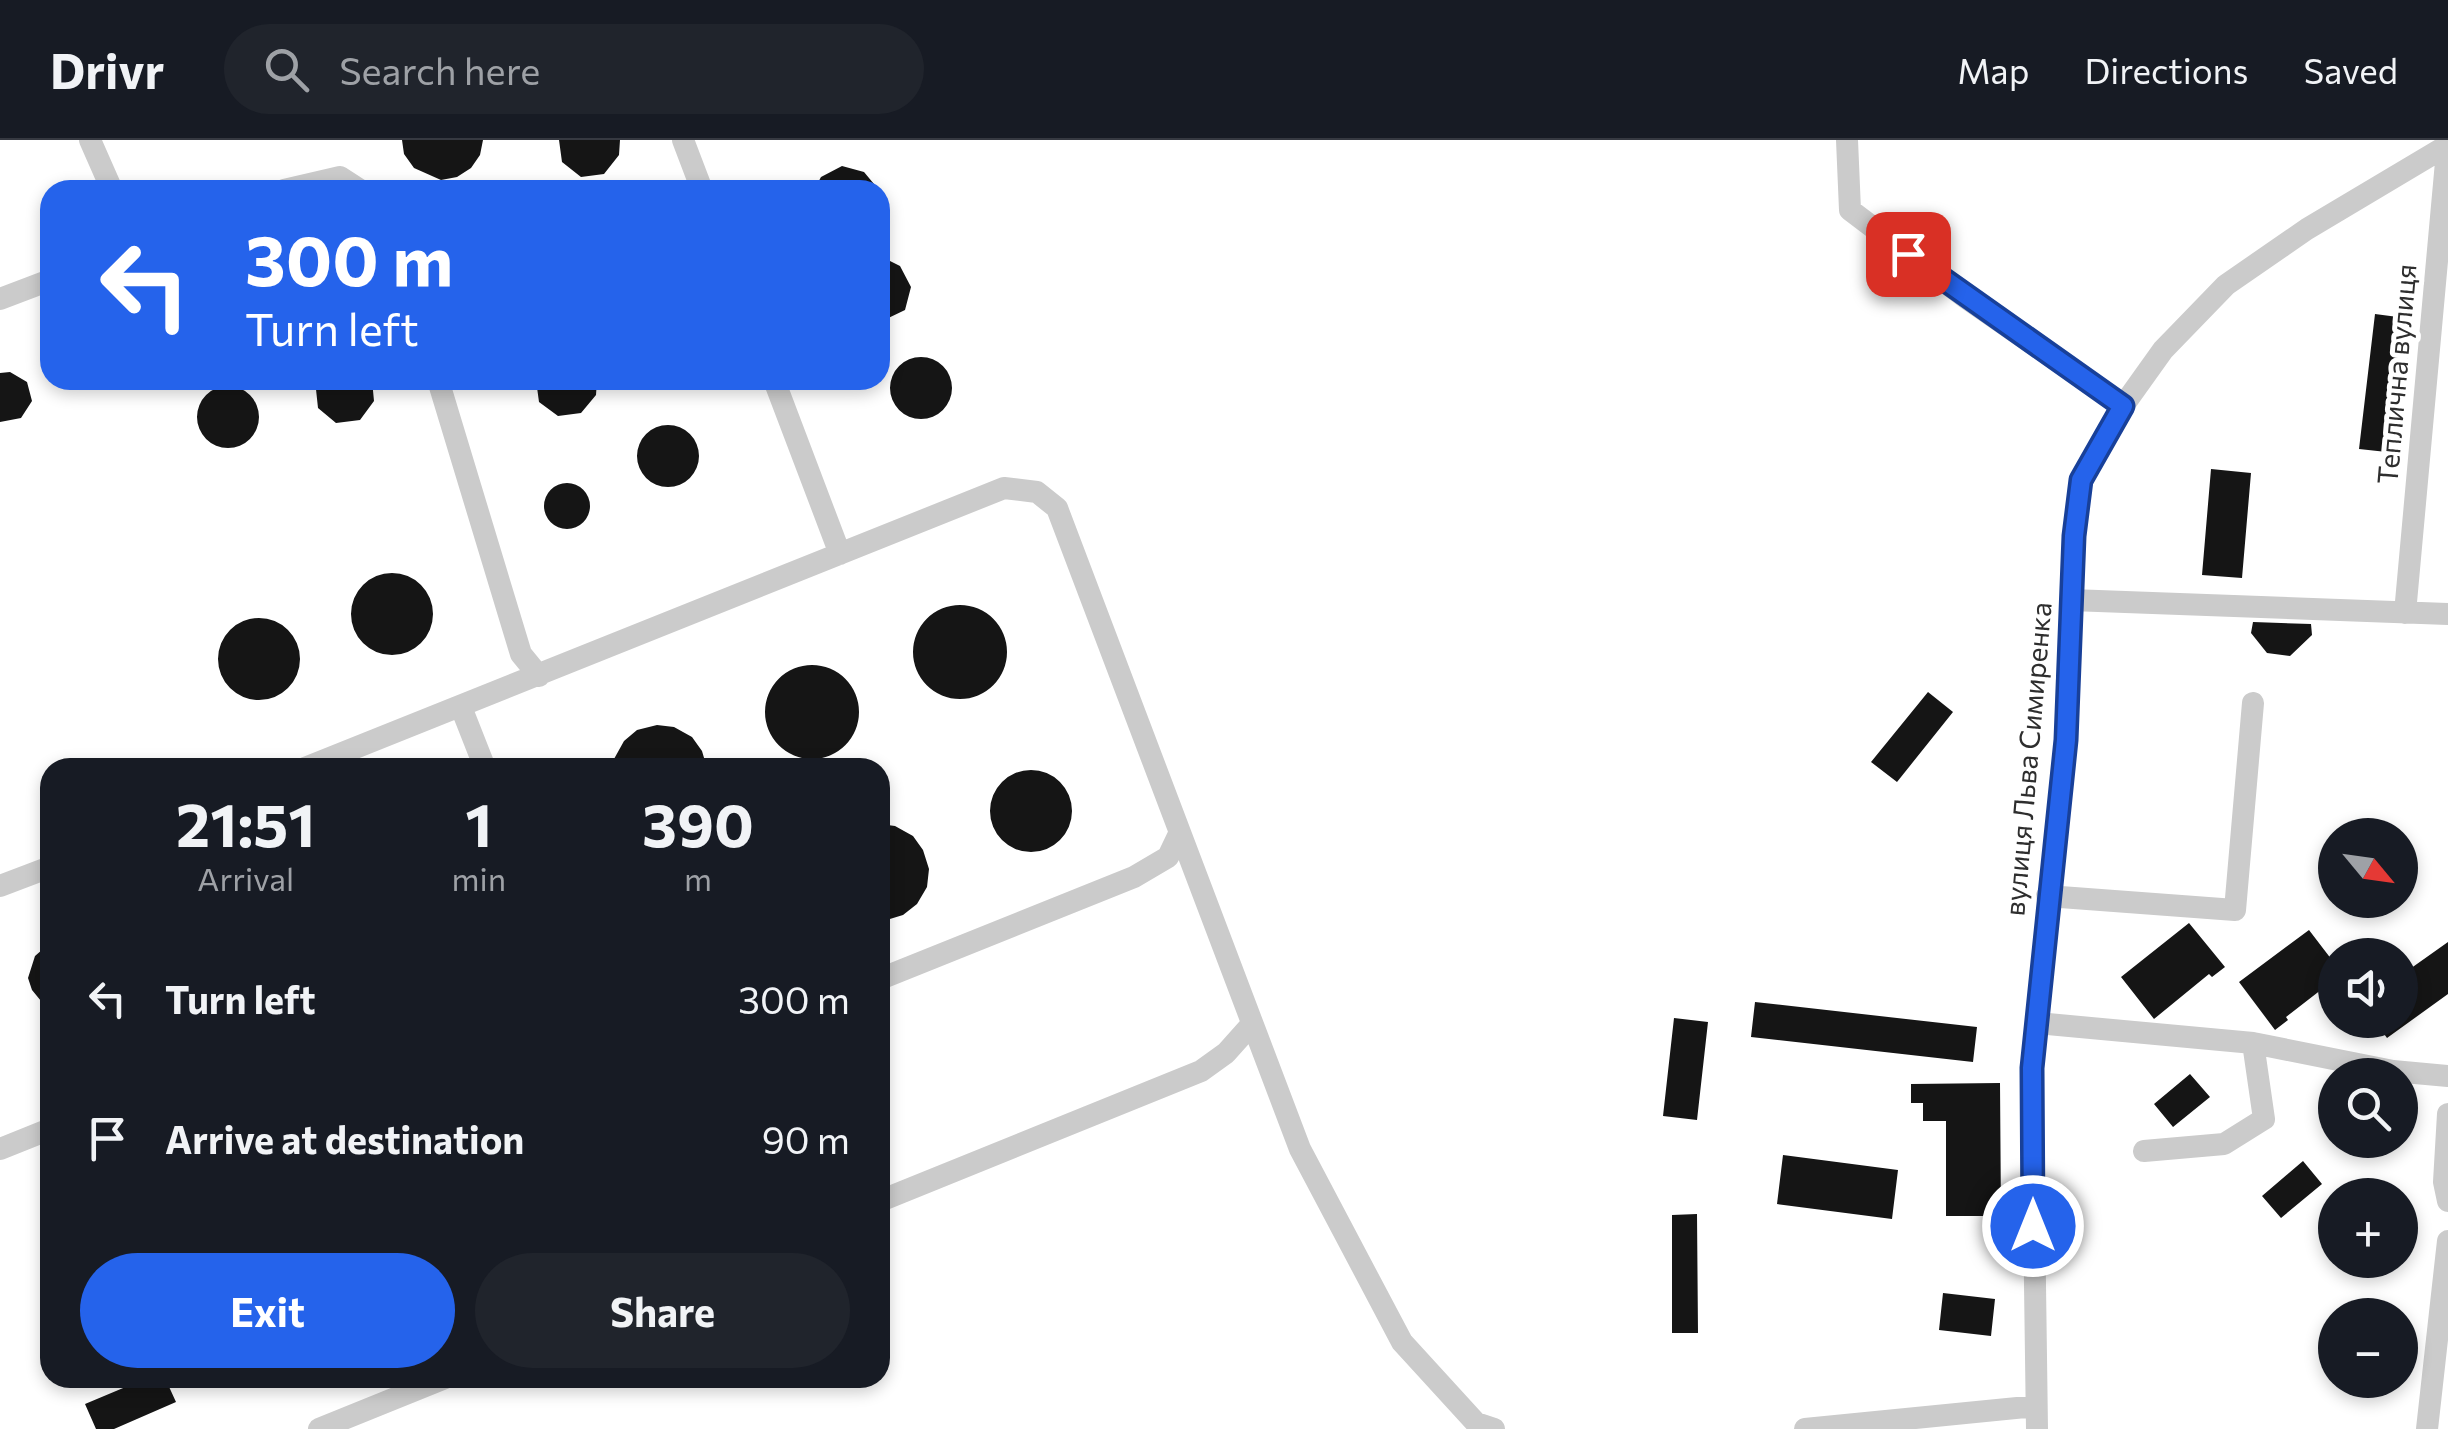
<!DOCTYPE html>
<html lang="en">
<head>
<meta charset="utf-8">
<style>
  :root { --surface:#171b24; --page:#20242c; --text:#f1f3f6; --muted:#9ea1a6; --line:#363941; --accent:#2563eb }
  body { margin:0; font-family:Commissioner,sans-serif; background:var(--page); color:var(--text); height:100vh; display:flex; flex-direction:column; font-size:38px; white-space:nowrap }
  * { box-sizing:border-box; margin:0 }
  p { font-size:32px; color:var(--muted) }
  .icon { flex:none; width:55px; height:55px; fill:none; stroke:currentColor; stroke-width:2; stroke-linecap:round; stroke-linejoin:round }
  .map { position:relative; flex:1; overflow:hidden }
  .side { position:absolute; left:40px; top:618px; width:850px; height:630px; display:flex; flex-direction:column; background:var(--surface); border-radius:30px; box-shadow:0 5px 15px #0003 }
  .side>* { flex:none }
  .top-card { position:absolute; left:40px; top:40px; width:850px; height:210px; border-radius:30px; box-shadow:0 5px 15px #0003; background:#2563eb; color:#fff; overflow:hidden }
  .needle { width:65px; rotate:119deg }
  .tools { position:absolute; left:2318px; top:678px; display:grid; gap:20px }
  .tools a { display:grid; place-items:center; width:100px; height:100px; border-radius:50%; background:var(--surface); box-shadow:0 5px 15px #0003; font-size:50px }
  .pin { position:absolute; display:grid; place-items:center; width:85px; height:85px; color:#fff; margin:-42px; border-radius:20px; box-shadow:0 5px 15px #0006 }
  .me { position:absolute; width:110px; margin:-55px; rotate:0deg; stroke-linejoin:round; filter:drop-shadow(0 0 8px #0008) }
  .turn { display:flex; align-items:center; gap:35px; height:210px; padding:0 40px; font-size:45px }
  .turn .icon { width:130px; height:130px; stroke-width:2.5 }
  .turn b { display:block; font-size:70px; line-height:85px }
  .eta { display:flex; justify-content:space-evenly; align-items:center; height:170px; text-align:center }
  .eta b { font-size:60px; font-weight:700; line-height:70px }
  .cta { display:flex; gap:20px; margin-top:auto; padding:20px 40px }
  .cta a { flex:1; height:115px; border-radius:60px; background:var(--accent); color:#fff; font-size:40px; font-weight:700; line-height:115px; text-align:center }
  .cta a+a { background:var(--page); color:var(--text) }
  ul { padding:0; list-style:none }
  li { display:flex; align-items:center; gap:30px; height:140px; padding:0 40px }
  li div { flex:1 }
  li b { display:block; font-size:38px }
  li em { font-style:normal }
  header { display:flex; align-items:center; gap:60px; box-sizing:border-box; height:140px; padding:0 50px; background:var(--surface); border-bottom:2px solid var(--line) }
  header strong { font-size:48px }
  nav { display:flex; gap:55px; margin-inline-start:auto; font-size:35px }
  .search { width:700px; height:90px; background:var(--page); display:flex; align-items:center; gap:25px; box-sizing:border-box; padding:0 35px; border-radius:55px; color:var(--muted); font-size:38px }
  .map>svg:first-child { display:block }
</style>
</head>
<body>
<header>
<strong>Drivr</strong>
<div class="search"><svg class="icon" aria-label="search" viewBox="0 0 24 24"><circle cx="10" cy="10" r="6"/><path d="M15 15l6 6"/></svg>Search here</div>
<nav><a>Map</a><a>Directions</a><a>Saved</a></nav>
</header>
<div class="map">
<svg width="2448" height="1289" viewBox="0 0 2448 1289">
  <rect width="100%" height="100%" fill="#fff"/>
  <path fill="#151515" d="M402,0h81l-3,15 -9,13 -14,9 -16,3 -27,-12 -10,-14z
    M559,0h61l-1,15 -15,19 -23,3 -19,-15z
    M842,26l22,6 15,18h-65l7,-13z
    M880,116l20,10 11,21 -6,23 -25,12z
    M2375,174l38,5 -17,134 -37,-4z
    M890 248a31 31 0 1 1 62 0a31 31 0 1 1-62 0Z
    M10,232l17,10 5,19 -11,17 -21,4v-49z
    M315,240h57l2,21 -14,19 -24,3 -18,-15z
    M536,240h61l-1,15 -15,18 -23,3 -19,-14z
    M197 277a31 31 0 1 1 62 0a31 31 0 1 1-62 0Z
    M637 316a31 31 0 1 1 62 0a31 31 0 1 1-62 0Z
    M2211,329l40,4 -9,105 -40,-3z
    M544 366a23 23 0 1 1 46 0a23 23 0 1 1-46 0Z
    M351 474a41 41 0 1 1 82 0a41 41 0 1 1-82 0Z
    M913 512a47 47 0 1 1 94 0a47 47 0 1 1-94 0Z
    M218 519a41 41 0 1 1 82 0a41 41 0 1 1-82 0Z
    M2253,482l58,2 1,11 -22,21 -23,-3 -16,-20z
    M765 572a47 47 0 1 1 94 0a47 47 0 1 1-94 0Z
    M1928,552l25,20 -56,70 -26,-20z
    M657,585l17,2 18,10 10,14 5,17h-98l15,-27 13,-11z
    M990 671a41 41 0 1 1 82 0a41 41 0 1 1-82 0Z
    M880,684l15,2 18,10 10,14 6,19 -2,18 -10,17 -14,11 -23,7z
    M2189,783l36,44 -13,10 -3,-3 -55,45 -33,-42z
    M2309,790l26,34v15l-49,38 2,3 -13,10 -36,-48z
    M2448,802v52l-61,44 -13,-18h26v-44z
    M50,803v69l-18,-22 -4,-12 7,-22z
    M1755,862l222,25 -4,35 -222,-25z
    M1674,878l34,4 -11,98 -34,-4z
    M2190,934l20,23 -37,30 -19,-23z
    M2000,943l1,133h-55v-95h-23v-18h-12v-19z
    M1783,1015l115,15 -6,49 -115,-15z
    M2303,1021l19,23 -41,34 -19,-22z
    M1697,1074l1,119h-26v-118z
    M1943,1153l52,6 -4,37 -52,-6z
    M147,1238h18l11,24 -62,27h-18l-11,-25z"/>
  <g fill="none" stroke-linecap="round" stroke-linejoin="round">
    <path stroke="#cbcbcb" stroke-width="22" d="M90,0l22,50
      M683,0l19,50
      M1847,0l3,70 116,88 157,108
      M284,50l56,-13 20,13
      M0,159l50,-19
      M438,240l83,274 18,22
      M774,240l66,174
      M2071,460l377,14
      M2405,473l43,-473
      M461,567l24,61
      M305,628l699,-280 33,4 20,16 243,641 102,193 74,81 18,6
      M0,746l50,-19
      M2047,756l188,14 18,-207
      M880,839l254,-102 34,-20 11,-23
      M2037,883l216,20 140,28 55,5
      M2448,974l-4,68 4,19
      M0,1009l50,-20
      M2144,1011l80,-7 40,-25 -11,-76
      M880,1061l321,-130 25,-18 25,-28
      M319,1289l126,-51
      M1805,1289l231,-23
      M2037,1289l-5,-361 34,-328 8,-204 7,-56 42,-74 40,-56 63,-65 81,-56 141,-84
      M2427,1289l21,-188"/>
  </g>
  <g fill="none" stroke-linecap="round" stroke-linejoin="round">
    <g stroke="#184099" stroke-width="25">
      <path id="route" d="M1908,114l215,152 -42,74 -7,56 -8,204 -34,328 1,158"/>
    </g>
    <use href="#route" stroke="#2563eb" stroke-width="18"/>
  </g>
  <g text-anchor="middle" stroke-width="10" stroke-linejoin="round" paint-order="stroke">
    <g font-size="28" fill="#2e2e2e" stroke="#fff">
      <text transform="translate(2397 234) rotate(-85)" y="10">Теплична вулиця</text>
      <text transform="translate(2028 619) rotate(-85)" y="10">вулиця Льва Симиренка</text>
    </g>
  </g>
</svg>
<div class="tools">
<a><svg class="needle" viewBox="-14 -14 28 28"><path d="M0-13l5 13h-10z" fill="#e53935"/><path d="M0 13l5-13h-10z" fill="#9ea1a6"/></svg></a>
<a><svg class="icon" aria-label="sound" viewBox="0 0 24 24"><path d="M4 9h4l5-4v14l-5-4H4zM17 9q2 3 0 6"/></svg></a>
<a><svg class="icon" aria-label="search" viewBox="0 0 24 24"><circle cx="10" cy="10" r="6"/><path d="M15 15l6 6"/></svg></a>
<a>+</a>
<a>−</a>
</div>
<div class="pin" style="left:1908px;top:114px;background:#d93025"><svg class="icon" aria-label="arrive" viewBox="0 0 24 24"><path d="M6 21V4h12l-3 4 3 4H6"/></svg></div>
<svg class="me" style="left:2033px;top:1086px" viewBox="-20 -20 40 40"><circle r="17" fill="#2563eb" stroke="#fff" stroke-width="3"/><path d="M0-11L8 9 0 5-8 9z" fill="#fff"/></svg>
<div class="top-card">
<div class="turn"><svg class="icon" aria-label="left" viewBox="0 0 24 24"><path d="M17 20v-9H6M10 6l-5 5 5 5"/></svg><div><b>300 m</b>Turn left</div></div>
</div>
<section class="side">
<div class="eta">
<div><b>21:51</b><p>Arrival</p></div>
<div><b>1</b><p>min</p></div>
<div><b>390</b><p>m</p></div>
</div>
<ul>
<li><svg class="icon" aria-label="left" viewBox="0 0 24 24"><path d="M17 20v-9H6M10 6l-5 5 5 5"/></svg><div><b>Turn left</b></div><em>300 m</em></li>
<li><svg class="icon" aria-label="arrive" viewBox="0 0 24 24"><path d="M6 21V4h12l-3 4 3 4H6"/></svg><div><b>Arrive at destination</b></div><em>90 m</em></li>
</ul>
<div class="cta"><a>Exit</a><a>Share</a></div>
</section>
</div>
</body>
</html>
